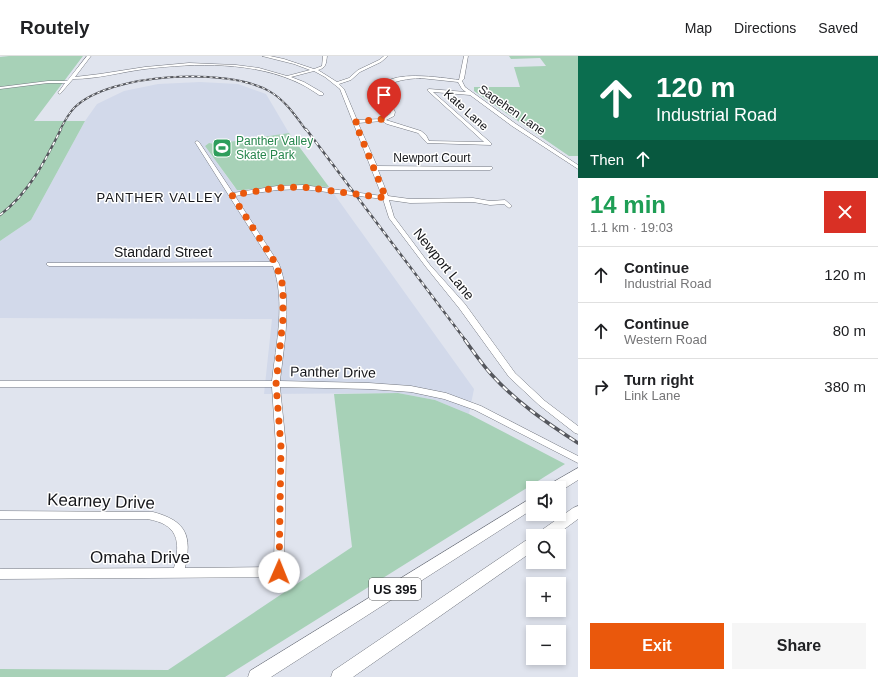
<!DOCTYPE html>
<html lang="en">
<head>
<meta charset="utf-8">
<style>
  :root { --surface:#fff; --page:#f6f6f6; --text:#202124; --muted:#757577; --line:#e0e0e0; --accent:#ea580c }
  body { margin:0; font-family:Arial,sans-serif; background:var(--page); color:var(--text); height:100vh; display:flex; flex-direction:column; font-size:15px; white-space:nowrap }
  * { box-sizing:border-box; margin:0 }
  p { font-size:13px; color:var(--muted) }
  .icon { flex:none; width:22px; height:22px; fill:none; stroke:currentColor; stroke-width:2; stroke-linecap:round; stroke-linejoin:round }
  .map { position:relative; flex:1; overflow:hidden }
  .sheet { display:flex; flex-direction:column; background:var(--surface); width:300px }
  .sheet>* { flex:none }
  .banner { background:#0b6e4f; color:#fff; overflow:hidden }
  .buttons { position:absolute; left:526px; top:425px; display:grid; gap:8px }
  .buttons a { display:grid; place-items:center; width:40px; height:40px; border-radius:0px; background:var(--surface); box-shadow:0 2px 6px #0003; font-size:20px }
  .pin { position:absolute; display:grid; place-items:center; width:34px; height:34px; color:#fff; margin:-41px -17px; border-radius:50% 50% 50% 0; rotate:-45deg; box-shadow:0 0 4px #0007 }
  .pin .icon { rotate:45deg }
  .me { position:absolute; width:44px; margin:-22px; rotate:1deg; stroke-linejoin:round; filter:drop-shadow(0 0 3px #0008) }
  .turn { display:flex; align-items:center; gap:14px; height:84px; padding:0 12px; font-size:18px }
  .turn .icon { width:52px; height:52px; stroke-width:2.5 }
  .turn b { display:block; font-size:28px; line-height:34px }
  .then { display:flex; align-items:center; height:38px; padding:0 12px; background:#0003; gap:8px; font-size:15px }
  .round { display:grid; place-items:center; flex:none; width:42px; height:42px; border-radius:0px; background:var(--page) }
  .overview { display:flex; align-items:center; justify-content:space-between; height:68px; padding:0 12px }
  h1 { font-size:24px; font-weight:600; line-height:30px; color:#1e9e55 }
  .primary-button { display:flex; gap:8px; margin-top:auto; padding:8px 12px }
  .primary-button a { flex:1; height:46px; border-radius:0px; background:var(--accent); color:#fff; font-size:16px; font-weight:600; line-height:46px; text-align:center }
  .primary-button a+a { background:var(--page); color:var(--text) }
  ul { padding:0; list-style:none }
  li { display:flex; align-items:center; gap:12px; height:56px; padding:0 12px; border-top:1px solid var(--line) }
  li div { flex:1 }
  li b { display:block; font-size:15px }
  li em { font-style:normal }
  header { display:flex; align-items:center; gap:24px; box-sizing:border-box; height:56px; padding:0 20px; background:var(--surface); border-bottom:1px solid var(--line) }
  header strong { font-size:19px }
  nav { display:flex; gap:22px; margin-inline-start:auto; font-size:14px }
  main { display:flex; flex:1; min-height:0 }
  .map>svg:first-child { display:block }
</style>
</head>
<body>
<header>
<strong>Routely</strong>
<nav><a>Map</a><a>Directions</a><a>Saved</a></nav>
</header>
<main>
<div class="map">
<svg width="578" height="621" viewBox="0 0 578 621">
  <rect width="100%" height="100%" fill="#e0e4ee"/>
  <path fill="#d2d9ea" d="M200,26l38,2 28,10 23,39 -74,11 -6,-1 -4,3 30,42 8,2 32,-5 25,-1 29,3 145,202 -5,25 -34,-14 -37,-7 -134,1 8,-75 -272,-1v-77l31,-21 54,-99 12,-17 27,-13 34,-7z"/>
  <path fill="#a7d1b7" d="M9,0h74l-49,65h51l-54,99 -31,21v-184z
    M509,0h69v100h-9l-95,-65v-4h46l-6,-20 32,-1 -6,-8 -29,1z
    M289,77l40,54 -43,-2 -43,5h-6l-32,-44 4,-3 6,1z
    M398,337l37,7 34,14 96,50 -340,213h-225v-8l168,1 184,-123 -18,-153z"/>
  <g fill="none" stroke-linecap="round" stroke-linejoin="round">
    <g stroke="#747881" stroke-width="1">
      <path id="minor" d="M87,0h4l-16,21 25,-3 45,-7 44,-4 47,2 23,3 28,8 23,-6 -16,-6 -32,-8h8l14,3 30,10 8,-3 1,-10h4c-1,8 -1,12 -9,14l19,12 12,-4 9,-8 21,-10 5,-4h4l-7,6 -21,10 -9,8 -12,4 5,5 13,31 25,-1 8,-5 1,-2 -11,-22c5,-22 63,-12 79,-10l5,-24h4l-4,23 -2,2 3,6 51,37 62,41v4l-66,-43 -42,-31 -37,-3 58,51v2l-64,-2 -9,-10 -31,-9 -5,-3 -24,2 19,43 115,1v2l-2,1h-112l10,26 22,3 63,-1 17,3 15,-1 7,6 -3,2 -5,-4 -14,1 -17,-3 -63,1 -21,-3 5,17 36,48 35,39 50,69 30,28 33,25v8l-3,-1 -36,-28 -30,-28 -50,-69 -33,-41 -37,-49 -6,-19 -80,-10 -26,1 -42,6 44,68c14,37 5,79 1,117l89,2 42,3 35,7 35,13 97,50v7l-103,-53 -31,-11 -33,-7 -42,-3 -89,-2 6,60 -2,125 -1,3 -4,2 -279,2v-10l174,-1c7,-27 4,-44 -27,-49h-147v-8l153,1c34,9 39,24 32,56l89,-1 2,-120 -4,-60h-272v-6h272c4,-37 14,-79 1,-115h-224l-2,-1v-2l224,-1 -76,-120 2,-1 2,1 34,51 44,-7 26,-1 79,11 -42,-107 -15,-12 -11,-6 -23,6 13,5 19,11v2h-4c-6,-4 -12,-8 -18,-11 -47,-23 -105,-21 -156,-15 -24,3 -47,10 -72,10l-13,15 -2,-1 7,-10h-17l-48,6v-2l48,-6h19zM420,22l38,4 4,7 4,3 -37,-3 -2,1 57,52 -55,-1 -3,-6 -5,-4 -35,-11 8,-4 1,-4 -11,-22 1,-3c11,-7 22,-8 35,-9z"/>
    </g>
    <g stroke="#747881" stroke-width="1">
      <path id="highway" d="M578,412v12l-19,12v-4h-11l2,-4z
        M533,441v12l-262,168h-23l2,-6z
        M578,450v13l-23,17h-18l2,-4 34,-24z
        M533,481v14l-180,126h-22l2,-6 195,-132z"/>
    </g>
    <use href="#minor" fill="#fff" fill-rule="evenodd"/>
    <use href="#highway" fill="#fff" fill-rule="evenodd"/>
    <g stroke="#55575d" stroke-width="2">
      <path id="rail-far2" d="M60,74c4,-8 9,-17 15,-23 36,-34 151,-40 194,-16 16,9 26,24 37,39"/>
    </g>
    <g stroke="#55575d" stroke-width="2.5">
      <path id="rail-far1" d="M306,73l160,212
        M0,159c29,-22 45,-54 61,-86"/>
    </g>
    <g stroke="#55575d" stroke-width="3.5">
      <path id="rail" d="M465,284c8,11 16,23 26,34 25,28 56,49 87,69"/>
    </g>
    <use href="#rail-far2" stroke="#fff" stroke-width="1" stroke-dasharray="3" stroke-linecap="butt"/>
    <use href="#rail-far1" stroke="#fff" stroke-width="1.5" stroke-dasharray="4" stroke-linecap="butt"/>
    <use href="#rail" stroke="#fff" stroke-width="2" stroke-dasharray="6" stroke-linecap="butt"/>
  </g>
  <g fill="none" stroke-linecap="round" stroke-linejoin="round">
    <path stroke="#ea580c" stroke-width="7" stroke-dasharray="0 12.6" d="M279,516l2,-125 -5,-63 7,-65v-33l-7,-22 -44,-69 45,-7 26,-1 83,11 -31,-76 29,-3"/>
  </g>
  <defs>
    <g id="stadium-square" transform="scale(1)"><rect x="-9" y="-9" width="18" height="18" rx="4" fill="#2e9e5b" stroke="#fff"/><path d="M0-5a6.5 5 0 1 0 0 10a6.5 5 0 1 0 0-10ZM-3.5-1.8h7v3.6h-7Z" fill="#fff"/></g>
  </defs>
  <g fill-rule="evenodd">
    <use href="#stadium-square" x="222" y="92"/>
  </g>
  <g text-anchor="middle" stroke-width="3" stroke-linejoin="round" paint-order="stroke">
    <g font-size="12" fill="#15161a" stroke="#fff">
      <text transform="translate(466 54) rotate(42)" y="4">Kate Lane</text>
      <text transform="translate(512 54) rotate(35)" y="4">Sagehen Lane</text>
      <text x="432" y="106">Newport Court</text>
    </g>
    <g font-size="12" fill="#27864d" stroke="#fff" text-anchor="start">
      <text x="236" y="89">Panther Valley<tspan x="236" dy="14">Skate Park</tspan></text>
    </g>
    <g font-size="13" letter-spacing="1" fill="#15161a" stroke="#fff">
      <text x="160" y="146">PANTHER VALLEY</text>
    </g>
    <rect fill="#fff" stroke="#5b5c5f" stroke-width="1" x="369" y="522" width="52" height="22" rx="3"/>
    <g font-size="13" font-weight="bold" fill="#15161a">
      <text x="395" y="538">US 395</text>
    </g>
    <g font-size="14" fill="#15161a" stroke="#fff">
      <text x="163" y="201">Standard Street</text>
      <text transform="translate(444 208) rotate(51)" y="5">Newport Lane</text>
      <text transform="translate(333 316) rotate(1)" y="5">Panther Drive</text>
    </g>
    <g font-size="17" fill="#15161a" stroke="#fff">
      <text transform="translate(101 445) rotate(2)" y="6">Kearney Drive</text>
      <text x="140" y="507">Omaha Drive</text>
    </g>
  </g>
</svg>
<div class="buttons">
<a><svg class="icon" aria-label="sound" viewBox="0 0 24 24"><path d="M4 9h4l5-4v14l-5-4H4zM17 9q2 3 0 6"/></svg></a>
<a><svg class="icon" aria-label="search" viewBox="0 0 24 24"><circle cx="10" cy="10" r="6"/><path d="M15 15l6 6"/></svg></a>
<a>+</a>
<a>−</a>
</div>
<div class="pin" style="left:384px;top:63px;background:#d93025"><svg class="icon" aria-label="arrive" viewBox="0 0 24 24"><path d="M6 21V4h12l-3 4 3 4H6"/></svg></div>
<svg class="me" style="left:279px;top:516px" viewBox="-20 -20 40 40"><circle r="19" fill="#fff"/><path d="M0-13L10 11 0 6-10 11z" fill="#ea580c"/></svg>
</div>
<section class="sheet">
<div class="banner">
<div class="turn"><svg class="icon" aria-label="ahead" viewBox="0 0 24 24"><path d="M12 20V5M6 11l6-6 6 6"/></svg><div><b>120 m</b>Industrial Road</div></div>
<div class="then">Then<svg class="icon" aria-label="ahead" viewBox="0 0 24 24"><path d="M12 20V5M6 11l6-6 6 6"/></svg></div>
</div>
<div class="overview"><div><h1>14 min</h1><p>1.1 km · 19:03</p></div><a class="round" style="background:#d93025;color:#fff"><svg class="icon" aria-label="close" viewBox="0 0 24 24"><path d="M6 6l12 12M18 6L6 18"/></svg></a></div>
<ul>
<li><svg class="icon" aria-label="ahead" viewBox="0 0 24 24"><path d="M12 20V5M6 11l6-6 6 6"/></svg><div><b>Continue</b><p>Industrial Road</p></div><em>120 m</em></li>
<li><svg class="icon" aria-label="ahead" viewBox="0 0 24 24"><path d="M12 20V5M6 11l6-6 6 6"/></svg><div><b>Continue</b><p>Western Road</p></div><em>80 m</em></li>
<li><svg class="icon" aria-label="right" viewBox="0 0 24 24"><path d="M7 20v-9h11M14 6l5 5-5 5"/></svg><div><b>Turn right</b><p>Link Lane</p></div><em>380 m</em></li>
</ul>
<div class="primary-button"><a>Exit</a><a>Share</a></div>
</section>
</main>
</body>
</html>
